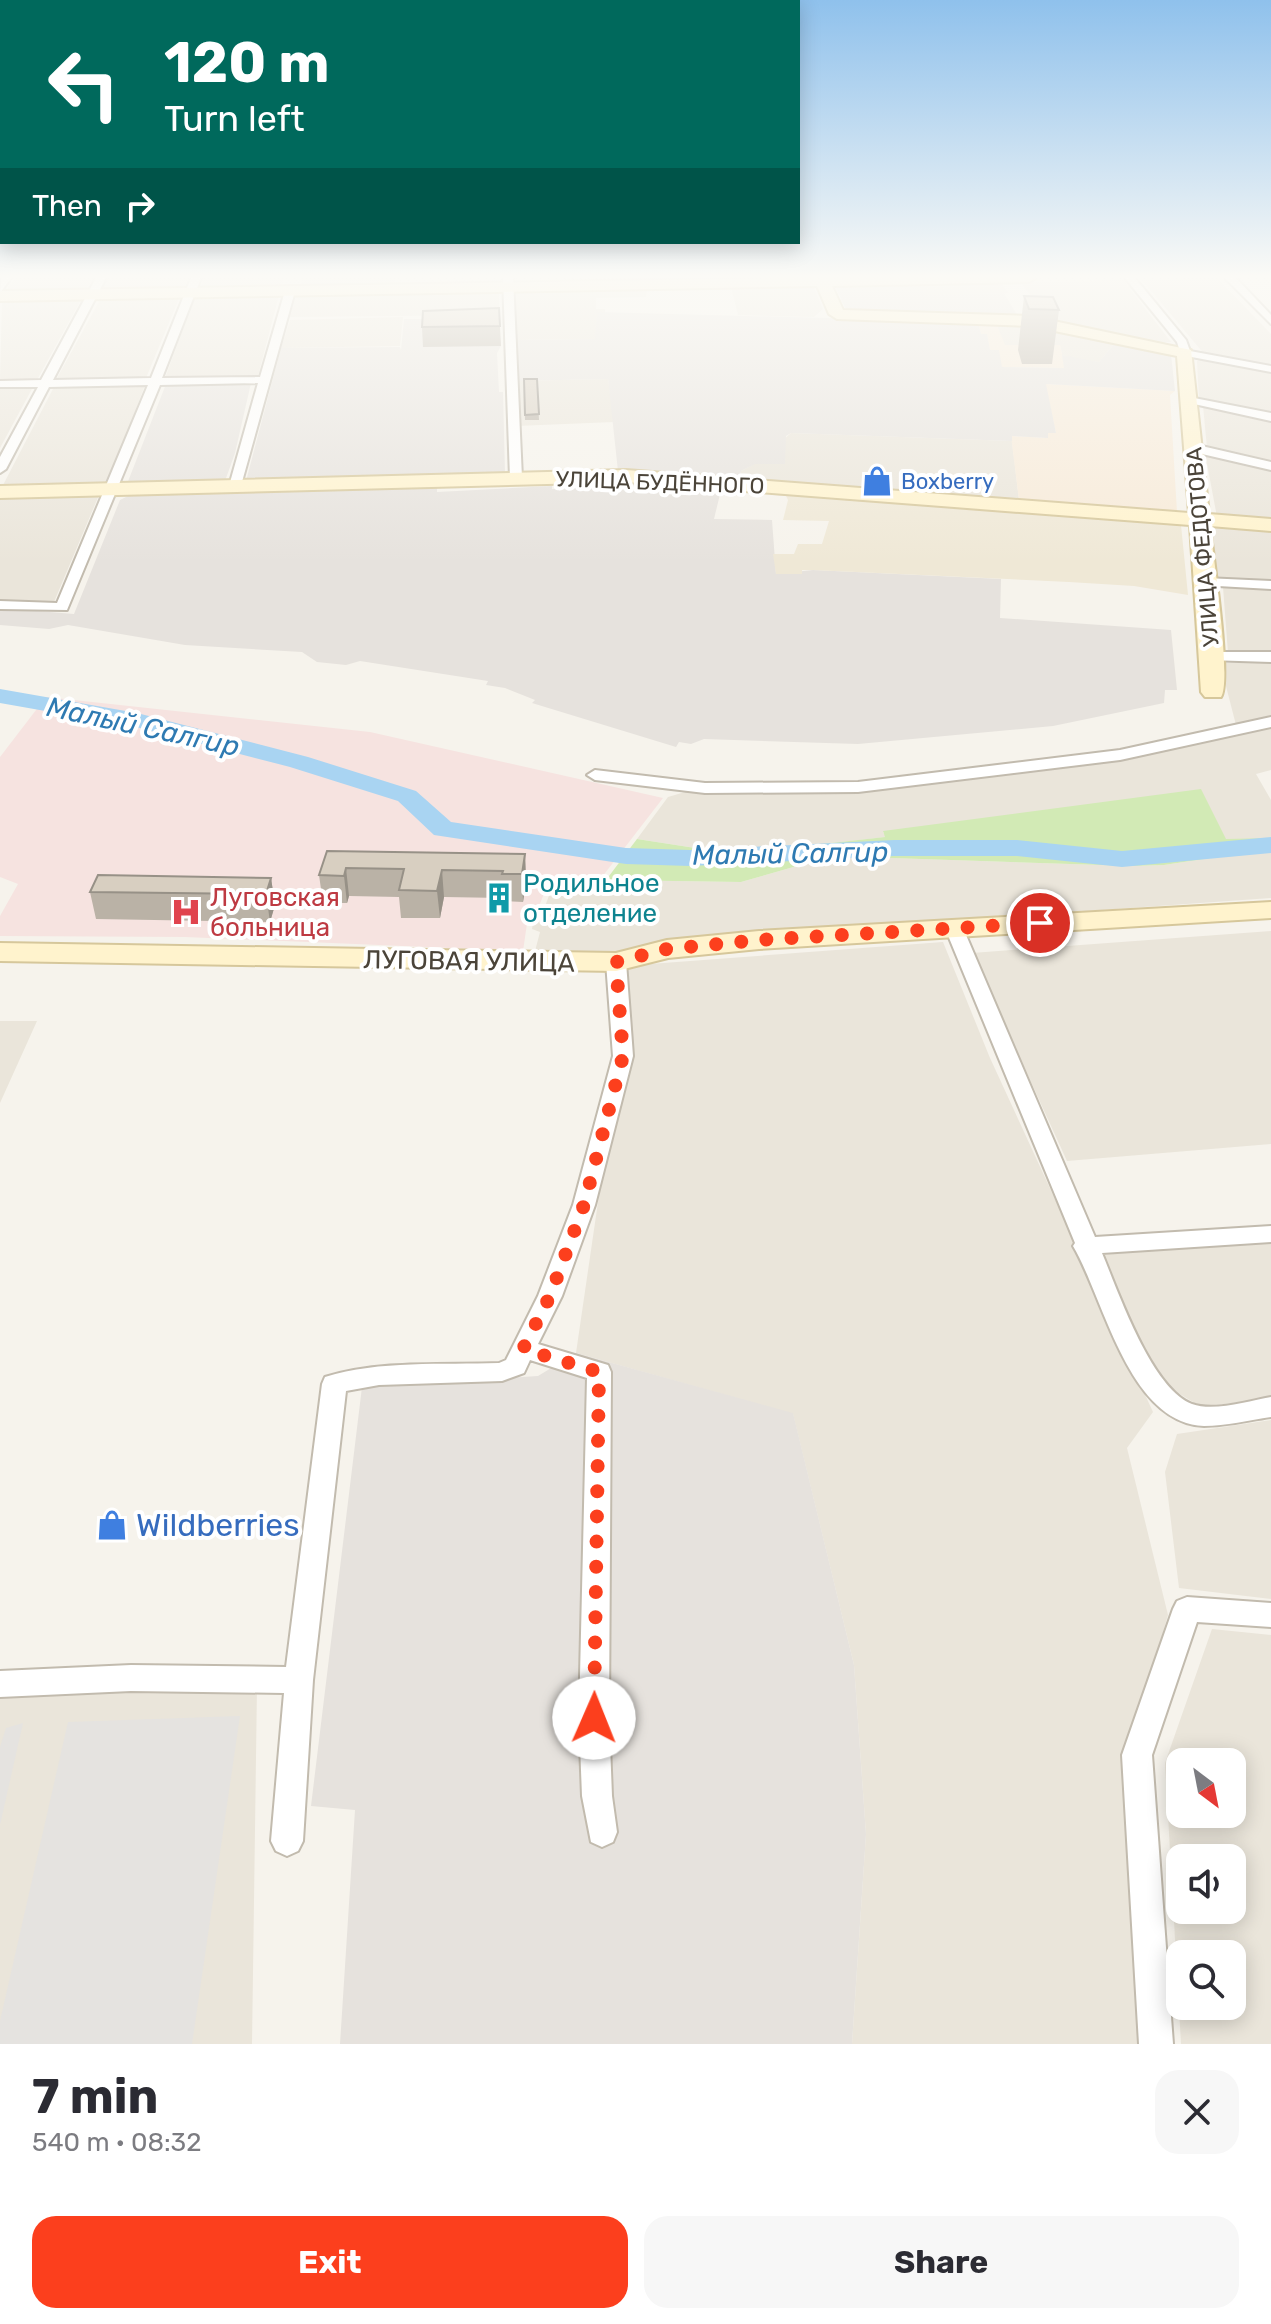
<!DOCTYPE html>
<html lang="en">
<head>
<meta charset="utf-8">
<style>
  :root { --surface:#fff; --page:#f7f7f7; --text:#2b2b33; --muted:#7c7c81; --accent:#fc3f1d }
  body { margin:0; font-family:Rubik,sans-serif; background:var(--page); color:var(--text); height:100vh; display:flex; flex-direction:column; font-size:30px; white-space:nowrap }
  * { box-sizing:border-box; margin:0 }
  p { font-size:26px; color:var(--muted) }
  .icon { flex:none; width:44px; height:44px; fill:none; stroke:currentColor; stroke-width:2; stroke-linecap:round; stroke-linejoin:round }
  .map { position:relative; height:2044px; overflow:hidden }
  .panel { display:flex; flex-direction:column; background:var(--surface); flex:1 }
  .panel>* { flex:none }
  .hud { position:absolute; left:0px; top:0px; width:800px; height:244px; box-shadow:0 4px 20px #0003; background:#00695c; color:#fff; overflow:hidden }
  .needle { width:52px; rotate:148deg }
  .fabs { position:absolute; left:1166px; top:1748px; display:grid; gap:16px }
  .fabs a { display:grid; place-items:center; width:80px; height:80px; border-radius:16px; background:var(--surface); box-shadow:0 4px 20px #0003; font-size:40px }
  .pin { position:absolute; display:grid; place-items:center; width:68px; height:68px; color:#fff; margin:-34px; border:4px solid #fff; border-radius:50%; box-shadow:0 2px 8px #0007 }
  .me { position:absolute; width:88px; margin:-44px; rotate:1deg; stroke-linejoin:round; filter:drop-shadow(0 0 6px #0008) }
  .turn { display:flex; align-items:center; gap:28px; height:168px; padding:0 32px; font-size:36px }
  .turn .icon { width:104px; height:104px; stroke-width:2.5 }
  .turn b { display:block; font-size:56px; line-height:68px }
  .then { display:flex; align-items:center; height:76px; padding:0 32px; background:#0003; gap:16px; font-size:30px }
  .round { display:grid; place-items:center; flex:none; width:84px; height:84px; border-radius:24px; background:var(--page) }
  .summary { display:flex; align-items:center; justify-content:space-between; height:136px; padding:0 32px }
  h1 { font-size:48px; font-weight:700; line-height:60px }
  .action { display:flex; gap:16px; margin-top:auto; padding:16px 32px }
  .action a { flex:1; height:92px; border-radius:24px; background:var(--accent); color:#fff; font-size:32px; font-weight:700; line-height:92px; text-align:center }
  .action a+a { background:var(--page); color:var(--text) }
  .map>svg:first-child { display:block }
</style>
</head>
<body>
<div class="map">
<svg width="1271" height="2044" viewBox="0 0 1271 2044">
  <rect width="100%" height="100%" fill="#f6f3ec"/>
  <path fill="#eae5da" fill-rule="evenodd" d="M15,278h78l-7,12 -80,1z
    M106,278h82l-4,10 -84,2z
    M204,278h79l-2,9 -80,1z
    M302,278h93v7l-95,1z
    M1217,278l54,56v32l-66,-11 -63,-75z
    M1123,280l48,62 -21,1 -110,-21 5,-8 -24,-31z
    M994,283l9,2 5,8 -82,2 -7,-11z
    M813,286l10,23 -9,8 -76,-2 -7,-28z
    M647,289l-1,8 -50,1v11h9v4h-8l-1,26 -82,1 -2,-49z
    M499,291v24l-209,2 6,-23z
    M279,295l-21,81 -93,2 30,-82z
    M180,296l-34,82 -90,2 45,-82z
    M82,298l-45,82 -37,1 2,-81z
    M403,317l-3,29 -119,2 9,-28z
    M996,323l24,1 95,19 -16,19 -18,-2 -19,-5 -2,-10h-56z
    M1205,358l66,13v42l-72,-14 -2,-38z
    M608,379l6,43 -98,4 -4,-45z
    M145,385l-37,99 -106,3 52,-100z
    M33,387l-33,61v-60z
    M1203,406l68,14v43l-64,-15z
    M791,433l221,8 7,59 -279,-20 1,-9 15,-8z
    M1205,453l66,15v53l-54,-4z
    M99,495l-45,107h-54v-105z
    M1212,524l59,4v54l-56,-3z
    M1223,587l48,3v63h-43z
    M1220,663h51v52l-35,10z
    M1271,726v44l-15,4 15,26v38l-7,2 -381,-8 3,5 -152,17 -97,-15 31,-42 17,-5h170l261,-31z
    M1271,849v49l-593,42 -55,14 -89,1 6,-23 -8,-3 3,-17 9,-3 9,-24 53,-5 135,2 91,-26 300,10 32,-1z
    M1271,931v213l-204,17 -95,-208z
    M943,942l47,116 163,354 -26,36 41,167 -38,131 16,298h-294l14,-210 -12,-169 -61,-251 -217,-61 28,-192 19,-195z
    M0,1021h37l-37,82z
    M1271,1241v157l-70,9 -39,-24 -27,-38 -35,-90z
    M1271,1420v179l-92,-11 -14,-116 12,-38z
    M1212,1629l59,6v409h-90l-16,-281zM1232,1762v52h-52v-52zM1180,1858h52v52h-52zM1180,1954h52v52h-52z
    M257,1686l-5,358h-252v-352z"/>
  <path fill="#f7ead8" d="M978,322l18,1 9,22h55l5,23 -63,-1 -12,-17 -3,-15 -6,-1z
    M1045,384l130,7 -5,4 7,117 -158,-12 -8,-64 37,2 -1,-5h9z"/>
  <path fill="#e6e2dd" d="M919,284l7,11 78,-2 13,22 -170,-3 -12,-26z
    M597,312l381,10 3,12h6l3,16h9l3,17 62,1 -2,-13 37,7 16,-19 56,11 4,37 -129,-7 10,49h-8v5l-36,-2v5l-221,-8 -5,3 -1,28h-30l-14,7 -1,6 -122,-6 -10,-92 -96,2 2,-41 81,-1z
    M404,319h94l3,27 -4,7 2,39h4l2,82 -259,7 35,-133 119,-1 1,3z
    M251,383l-16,70 -10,28 -98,3 39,-100z
    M619,482l102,8 -7,29 58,1 4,54 37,-4 188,9 -1,39 171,12 6,60h-12l-1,13 -111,23 -195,18 -154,-5 -13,5 -12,-2 -3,5 -144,-44 3,-3 -30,-12 -19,-3 2,-4 -128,-20 -14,4 -29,-3 -15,-10 -117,-7 -117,-20 -19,4 -49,-4v-17l74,6 46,-114 12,-6 305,-7v5l115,-6v3l66,-4z
    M576,1353l217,60 61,252 12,169 -14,210h-512l15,-234 -44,-4 51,-419 176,-11z"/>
  <path fill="#efe8d6" d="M773,493l408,32 7,70 -54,-9 -65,-4 -256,-12h-11v4h-26l-3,-20h21l4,-10h24l7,-23 -46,-1 5,-20 -2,-4 -13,-1z"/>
  <path fill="#f6e3e0" d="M46,697l324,35 293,66 -61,79 -53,4 -10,25 -10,4 -6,41 -338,-14 -185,-1v-20l18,-32 -18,-7v-120z"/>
  <path fill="#d2eab5" d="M1201,789l25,50 45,-1v11l-107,16 -32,1 -300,-10 -91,26 -135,-2 31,-41 97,15 151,-17 -2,-6z"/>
  <path fill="#e5e3e0" d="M240,1716l-48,328h-192v-23l68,-299z
    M23,1723l-23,102v-78l6,-19z"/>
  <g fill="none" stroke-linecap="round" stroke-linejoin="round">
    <path fill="#a9d4f2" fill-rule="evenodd" d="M0,689l137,24 171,44 108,34 35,31 175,26 64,2 204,-10h123l105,11 149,-14v16l-149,14 -105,-11h-123l-204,10 -64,-2 -192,-29 -36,-34 -108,-34 -154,-40 -136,-24z"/>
    <g stroke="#c2bbae" stroke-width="4">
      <path id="street" d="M1,278h10l-11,15z
        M96,278h10l-53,102 98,-2 40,-100h10l-39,100 98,-1 25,-86 5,-3 5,3 -55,198 -11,-3 29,-103 -98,2 -93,225 -67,-1v-8l57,2 91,-218 -99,2 -43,82 -6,4v-16l38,-70h-38v-6l41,-1z
        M503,278h10l9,200 -6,4 -6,-4z
        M1125,278h10l51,62 4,11 81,15v6l-90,-17 -4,-13z
        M1225,278h11l35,37v9z
        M1189,397l82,16v8l-86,-19 -2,-2z
        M1193,444l78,18v8l-82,-19 -2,-3z
        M1205,578l66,3v8l-71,-4 -2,-3z
        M1212,652h59v10l-64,-2 -3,-3z
        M1271,717v10l-151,33 -262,32 -153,1 -110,-13 -8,-5 8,-5 110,13 153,-1 262,-32z
        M954,922l9,6 132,309 176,-11v16l-169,11c16,38 49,135 90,151 22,8 56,-3 79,-7v20c-22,3 -45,9 -67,9 -76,-3 -100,-128 -131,-180l2,-3 -130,-315z
        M616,956l10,6 7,94 -38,149 -33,91 -24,48 70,21 3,7 -2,346 3,78 5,36 -4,10 -11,5 -11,-5 -9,-46 -3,-78 8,-340 -57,-18 -6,13 -22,8 -123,4 -33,6 -33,289 -10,161 -5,10 -11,5 -11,-5 -5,-10 13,-148 -153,-2 -131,6v-26l131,-6 155,2 36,-283 3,-7c55,-17 117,-12 174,-14l7,-3 32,-64 35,-91 40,-149 -7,-94z
        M1187,1597l84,6v24l-74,-5 -45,133 21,289h-34l-17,-289 51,-146 4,-8z"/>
    </g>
    <g stroke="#d6c79b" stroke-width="4">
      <path id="secondary" d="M772,278h264l-7,4 -197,4 11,24 187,6 161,34 18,164 62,5v12l-61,-5c3,28 22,155 11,171h-16l-4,-5 -11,-167 -564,-43 -626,16v-12l626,-16 563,43 -12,-157 -147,-30 -193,-7 -8,-5 -12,-28 -817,15v-10z
        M1271,902v16l-512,31 -91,9 -52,13 -616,-10v-18l616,10 51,-13 92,-9z"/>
    </g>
    <use href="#street" fill="#fff" fill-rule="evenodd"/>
    <use href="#secondary" fill="#fff3cd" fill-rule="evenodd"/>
  </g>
  <path fill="#bab2a6" d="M1024,296l35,14 -7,54h-30l-4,-14z
    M499,308l2,38 -78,1 -1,-20z
    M524,379h13l2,41h-14z
    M327,851l198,3 1,27 -3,21 -19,-1 -1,-3 -59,-1 -4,21h-39l-2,-21 -50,-1 -2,7h-24l-4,-28z
    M271,878l4,27 -5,17 -174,-3 -6,-27z"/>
  <path fill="#979187" d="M525,854l1,27 -3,21 -1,-28z
    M346,868l3,28 -2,7 -3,-27z
    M442,870l2,27 -4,21 -3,-27z
    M271,878l4,27 -5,17 -4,-28z"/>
  <path fill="#d8cfc1" stroke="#979187" stroke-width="2" d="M1024,296l29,1 6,13 -30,-1z
    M499,308l1,18 -78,1 1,-16z
    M524,379h13l2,35 -14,1z
    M327,851l198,3 -3,20h-20l1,-3 -61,-1 -5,21 -38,-1 5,-21 -58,-1 -2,8 -25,-1z
    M98,875l173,3 -5,16 -176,-2z"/>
  <linearGradient id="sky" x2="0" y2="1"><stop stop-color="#8fc1ec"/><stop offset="0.49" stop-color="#fbfaf6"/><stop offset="1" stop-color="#fbfaf6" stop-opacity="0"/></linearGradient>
  <rect width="1271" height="564" fill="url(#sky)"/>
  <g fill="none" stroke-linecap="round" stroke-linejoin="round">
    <path stroke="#fc3f1d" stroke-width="14" stroke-dasharray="0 25.2" d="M594,1718l5,-346 -76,-23 27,-53 34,-91 39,-149 -7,-94 51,-13 92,-9 281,-17"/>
  </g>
  <defs>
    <g id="shop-bare" transform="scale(2.4)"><path d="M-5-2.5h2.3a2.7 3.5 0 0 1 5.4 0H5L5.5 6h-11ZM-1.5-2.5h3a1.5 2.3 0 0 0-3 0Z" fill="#3f7fe0" stroke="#fff" stroke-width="2.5" paint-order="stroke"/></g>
    <g id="building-bare" transform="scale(2.4)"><path d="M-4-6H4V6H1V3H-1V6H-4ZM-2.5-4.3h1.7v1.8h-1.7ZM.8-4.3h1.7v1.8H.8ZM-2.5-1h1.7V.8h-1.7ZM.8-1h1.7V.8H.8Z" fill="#0f9aa8" stroke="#fff" stroke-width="2.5" paint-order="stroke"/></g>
    <g id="hospital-bare" transform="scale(2.4)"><path d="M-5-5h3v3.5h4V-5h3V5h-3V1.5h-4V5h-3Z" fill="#e0444e" stroke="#fff" stroke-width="2.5" paint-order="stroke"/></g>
  </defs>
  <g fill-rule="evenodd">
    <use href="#shop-bare" x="877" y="481"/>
    <use href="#building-bare" x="499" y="898"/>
    <use href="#hospital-bare" x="186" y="912"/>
    <use href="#shop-bare" x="112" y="1525"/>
  </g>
  <g text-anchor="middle" stroke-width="8" stroke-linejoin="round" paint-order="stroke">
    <g font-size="22" fill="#366cbe" stroke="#fff" text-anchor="start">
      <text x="901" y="489">Boxberry</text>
    </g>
    <g font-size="22" fill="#4b4439" stroke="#fff">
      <text transform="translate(660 482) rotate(2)" y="8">УЛИЦА БУДЁННОГО</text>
      <text transform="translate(1202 547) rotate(-95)" y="8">УЛИЦА ФЕДОТОВА</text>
    </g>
    <g font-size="26" fill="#0d838f" stroke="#fff" text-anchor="start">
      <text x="523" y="892">Родильное<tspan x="523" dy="30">отделение</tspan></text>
    </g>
    <g font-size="26" fill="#be3a42" stroke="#fff" text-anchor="start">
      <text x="210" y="906">Луговская<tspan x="210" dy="30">больница</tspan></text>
    </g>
    <g font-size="26" fill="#4b4439" stroke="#fff">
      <text transform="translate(469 961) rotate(1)" y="9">ЛУГОВАЯ УЛИЦА</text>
    </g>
    <g font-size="28" font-style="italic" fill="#2e7ab2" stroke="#fff">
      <text transform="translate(143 726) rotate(12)" y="10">Малый Салгир</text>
      <text transform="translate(790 853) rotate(-1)" y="10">Малый Салгир</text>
    </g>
    <g font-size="32" fill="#366cbe" stroke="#fff" text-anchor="start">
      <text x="136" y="1536">Wildberries</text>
    </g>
  </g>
</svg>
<div class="fabs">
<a><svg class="needle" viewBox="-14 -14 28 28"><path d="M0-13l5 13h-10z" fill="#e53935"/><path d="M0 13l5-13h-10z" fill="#7c7c81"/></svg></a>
<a><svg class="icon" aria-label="sound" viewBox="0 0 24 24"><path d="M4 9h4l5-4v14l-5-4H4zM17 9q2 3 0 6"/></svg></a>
<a><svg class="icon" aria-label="search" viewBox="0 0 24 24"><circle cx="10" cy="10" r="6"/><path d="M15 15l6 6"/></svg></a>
</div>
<div class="pin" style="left:1040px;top:923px;background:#d93025"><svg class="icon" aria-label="arrive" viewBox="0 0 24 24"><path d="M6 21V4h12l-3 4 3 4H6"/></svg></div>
<svg class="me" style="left:594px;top:1718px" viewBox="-20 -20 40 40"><circle r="19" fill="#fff"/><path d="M0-13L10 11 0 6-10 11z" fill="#fc3f1d"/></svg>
<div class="hud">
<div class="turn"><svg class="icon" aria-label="left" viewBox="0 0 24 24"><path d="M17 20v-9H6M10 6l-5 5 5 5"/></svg><div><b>120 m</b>Turn left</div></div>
<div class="then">Then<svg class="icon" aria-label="right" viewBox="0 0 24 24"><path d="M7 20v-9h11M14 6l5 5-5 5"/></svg></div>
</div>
</div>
<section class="panel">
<div class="summary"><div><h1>7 min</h1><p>540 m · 08:32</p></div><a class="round"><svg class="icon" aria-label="close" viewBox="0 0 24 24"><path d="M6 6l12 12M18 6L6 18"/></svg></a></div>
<div class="action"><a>Exit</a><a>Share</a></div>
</section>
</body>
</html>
